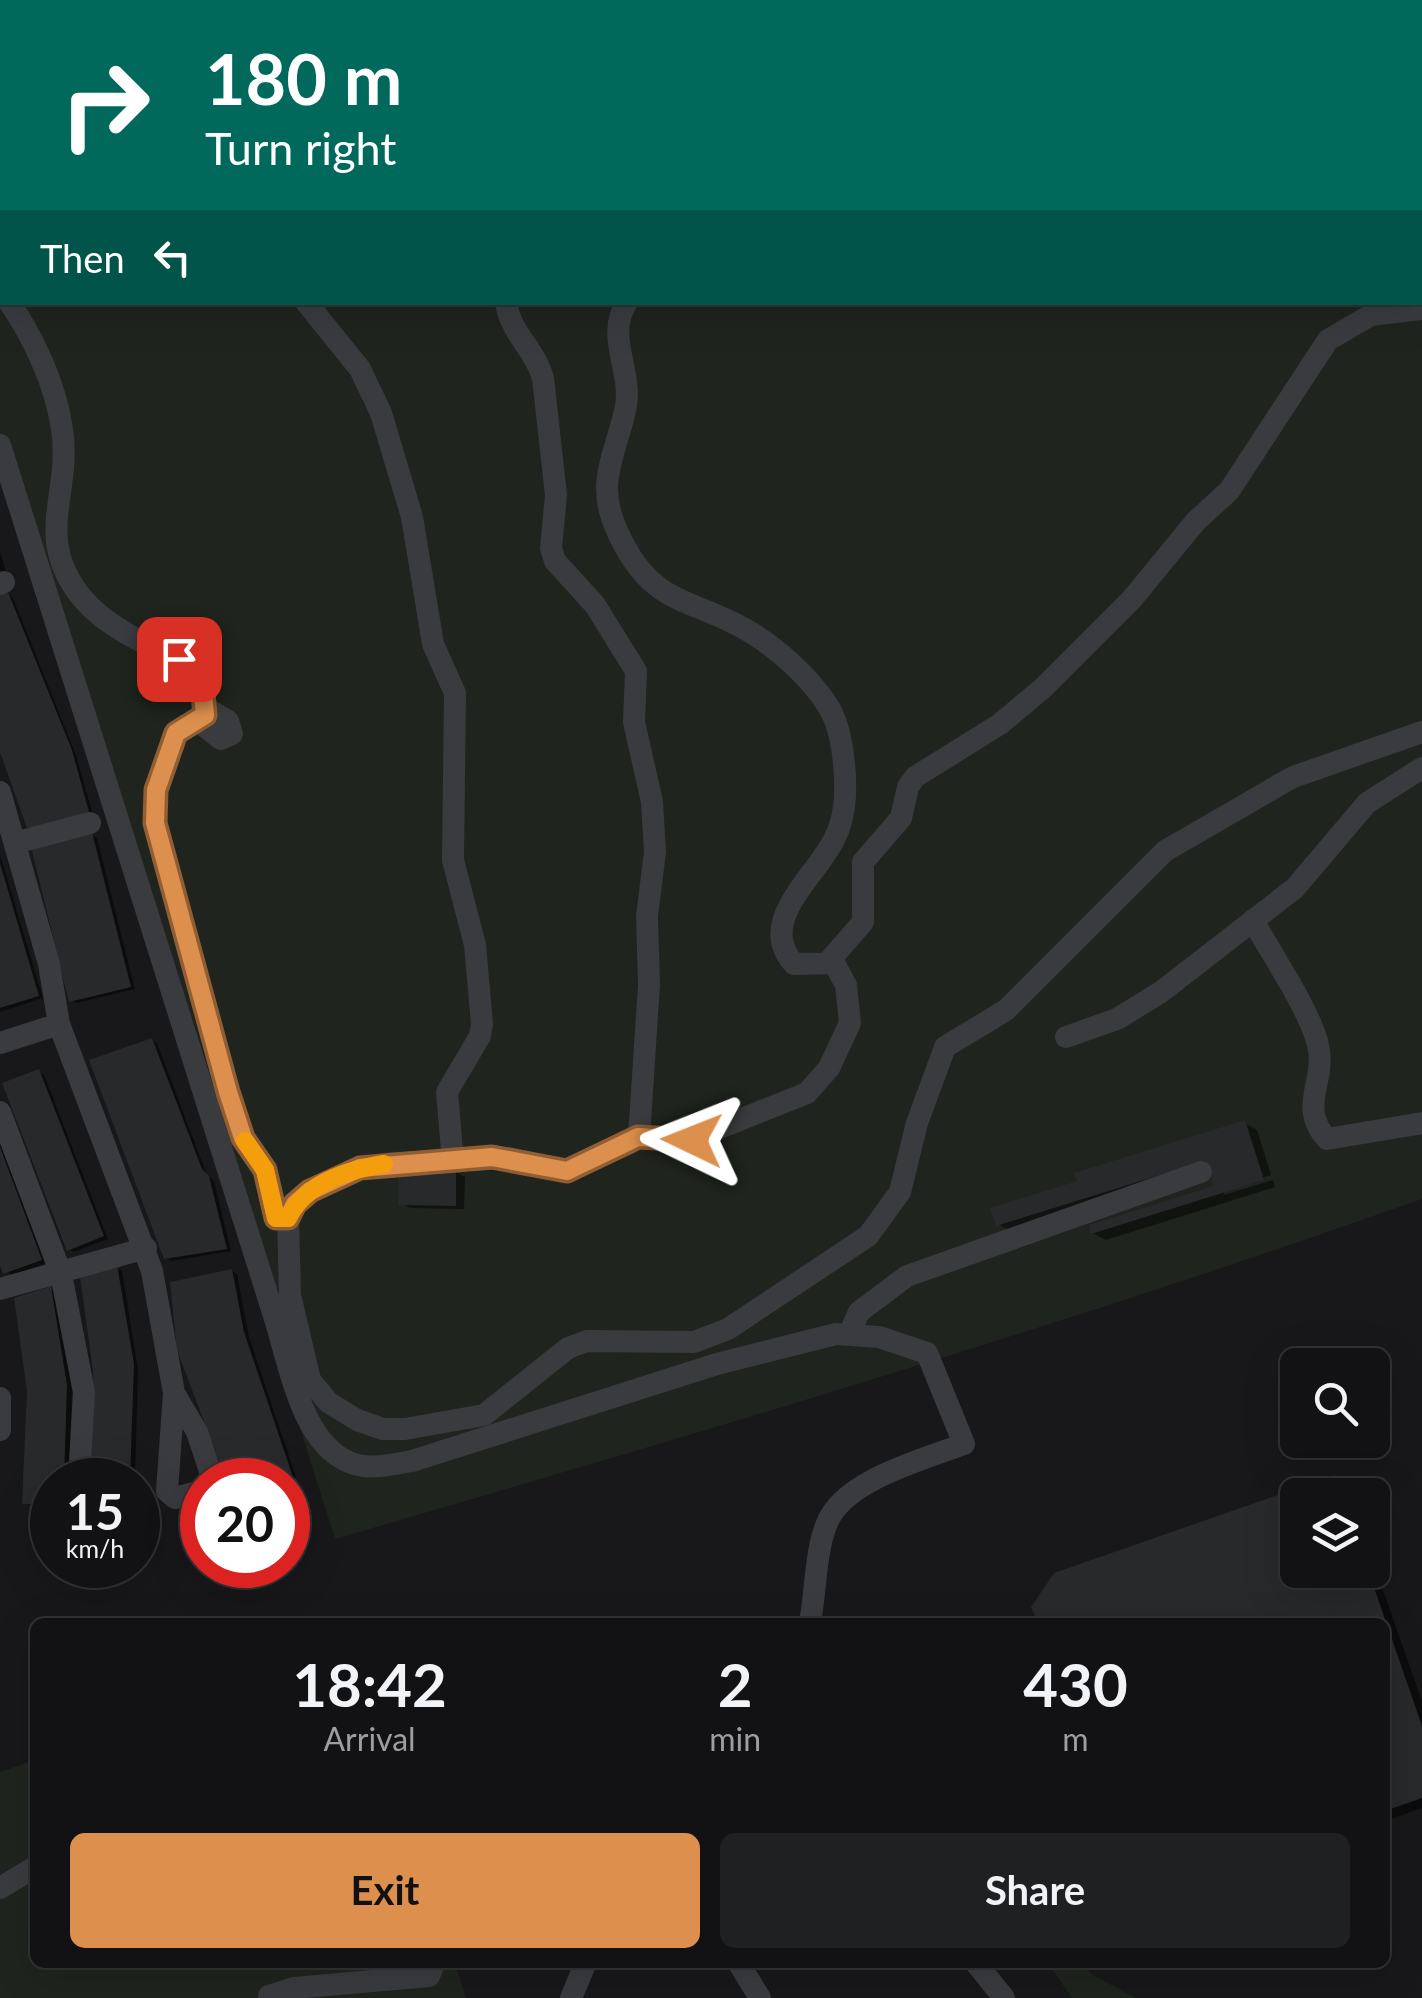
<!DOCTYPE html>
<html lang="en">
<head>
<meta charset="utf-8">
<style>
  :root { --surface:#121214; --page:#1f2022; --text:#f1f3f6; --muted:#9c9ea0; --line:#313234; --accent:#dd904d }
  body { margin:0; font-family:Lato,sans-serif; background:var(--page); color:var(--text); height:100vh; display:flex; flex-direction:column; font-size:38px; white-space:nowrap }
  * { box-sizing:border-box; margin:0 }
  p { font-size:32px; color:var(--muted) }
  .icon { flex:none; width:55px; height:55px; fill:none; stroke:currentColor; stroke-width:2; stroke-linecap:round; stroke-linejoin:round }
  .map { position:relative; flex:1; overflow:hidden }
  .sheet { position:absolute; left:30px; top:1618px; width:1360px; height:350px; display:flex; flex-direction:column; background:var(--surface); border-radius:15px; box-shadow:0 10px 40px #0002,0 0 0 2px var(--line) }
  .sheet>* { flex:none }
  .hud { position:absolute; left:0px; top:0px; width:1422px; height:305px; box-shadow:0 10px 40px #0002,0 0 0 2px var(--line); background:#00695c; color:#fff; overflow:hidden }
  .tools { position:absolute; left:1280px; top:1348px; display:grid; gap:20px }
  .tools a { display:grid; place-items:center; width:110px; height:110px; border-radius:15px; background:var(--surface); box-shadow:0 10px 40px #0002,0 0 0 2px var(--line); font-size:50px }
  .speed { position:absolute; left:30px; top:1458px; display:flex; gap:20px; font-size:50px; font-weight:700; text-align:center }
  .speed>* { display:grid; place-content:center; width:130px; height:130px; border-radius:50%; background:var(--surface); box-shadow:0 10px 40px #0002,0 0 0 2px var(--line); line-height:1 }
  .speed small { font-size:25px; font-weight:400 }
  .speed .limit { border:15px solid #d22; background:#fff; color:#111 }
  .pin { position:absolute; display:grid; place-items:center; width:85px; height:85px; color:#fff; margin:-42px; border-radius:20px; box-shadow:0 5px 15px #0006 }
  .me { position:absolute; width:110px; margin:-55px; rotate:272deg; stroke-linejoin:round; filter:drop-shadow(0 0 8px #0008) }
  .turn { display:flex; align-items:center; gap:35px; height:210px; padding:0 40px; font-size:45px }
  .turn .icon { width:130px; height:130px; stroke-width:2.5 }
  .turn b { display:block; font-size:70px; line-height:85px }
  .then { display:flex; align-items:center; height:95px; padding:0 40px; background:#0003; gap:20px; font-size:38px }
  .eta { display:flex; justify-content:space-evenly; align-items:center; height:170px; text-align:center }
  .eta b { font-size:60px; font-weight:700; line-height:70px }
  .action { display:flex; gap:20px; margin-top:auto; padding:20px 40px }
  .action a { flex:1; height:115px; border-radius:15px; background:var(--accent); color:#111; font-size:40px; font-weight:700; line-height:115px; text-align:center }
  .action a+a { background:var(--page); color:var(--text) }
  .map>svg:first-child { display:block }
</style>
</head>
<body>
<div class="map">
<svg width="1422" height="1998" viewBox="0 0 1422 1998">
  <rect width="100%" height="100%" fill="#18181a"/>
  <path fill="#1f241e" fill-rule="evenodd" d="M0,0h1422v1199c-358,127 -722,234 -1087,340l-335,-1063zM2,2h1418v300h-1418z
    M35,1760v202l420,1 11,35h-466v-226z
    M1048,1963h36l7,11 45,24h-64z"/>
  <path fill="#0007" d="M0,551l7,24 -7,2z
    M8,594l5,4 63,157 17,60 -58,17 -35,-84v-152z
    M92,835l5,3 38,151 -58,14 -6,-3z
    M0,855l43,143 -43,14z
    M151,1040l6,3 50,132 7,6 17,70 -59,10 -6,-3z
    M39,1071l5,4 64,164 -34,13 -5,-3z
    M1244,1123l13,7 14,45 -47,15v5l49,-15 2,7 -169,53 -13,-7 123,-45 -5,-19 -201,62 -12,-7 82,-41z
    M0,1137l46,126 -35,13 -11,-18z
    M456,1172l9,5 -1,32 -54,-1 -9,-5z
    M117,1268l5,3 16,98 -3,111h-44z
    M232,1271l5,3 12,63 47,140 -8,4 -60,-1z
    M50,1289l6,3 16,98 -3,90h-17v26l-22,-1 -5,-3z
    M1334,1478l13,7 3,10h-52v75h74v-11l50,142v107l-37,13v-199h-346l-5,-15z"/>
  <path fill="#28292a" d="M8,592l64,158 17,62 -61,19 -28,-79v-158z
    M92,832l39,155 -62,15 -38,-155z
    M0,863l39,133 -39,12z
    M152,1038l50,131 7,7 18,73 -63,10 -75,-199z
    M39,1069l65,167 -37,15 -65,-168z
    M1245,1120l19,60 -173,54 -2,-9 124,-39 -8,-25 -209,65 -6,-18 87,-27 -3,-8z
    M0,1147l42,113 -39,14 -3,-9z
    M399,1169l57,1v36l-58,-1z
    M117,1265l17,99 -4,116h-41l4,-109 -13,-94z
    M232,1269l12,63 48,142 -13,6h-53l-49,-130 -7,-68z
    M51,1286l16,99 -3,95h-12v24h-30l5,-113 -13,-93z
    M1335,1475l6,20h-43v75h70l54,156v72l-37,13v-189h-348l-6,-15 23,-34z"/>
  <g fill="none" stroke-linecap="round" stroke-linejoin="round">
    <path stroke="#393b3e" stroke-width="22" d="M252,0l1,2
      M302,0l1,2
      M574,2l3,-2
      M983,2l3,-2
      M9,302c25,36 47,84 53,127 10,66 -30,108 21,170 27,32 74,50 111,67l9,10 2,39 -28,18 -21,57 -1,33 72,269 16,46 22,32 11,48h12
      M306,302l54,67 21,44 31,104 21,127 22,49 -2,167 22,85 7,79 -2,12 -33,56 6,70
      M506,302c4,31 29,47 37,76l13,117 -5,53 4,13 40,44 41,66 -2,51 18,80 3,50 -8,64 2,69 -9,137 -2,15 -8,6 -63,28 -58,-13 -116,5 -33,5 -50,23 -15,12 -7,15 2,77 20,85 18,22 29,18 26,9h22l79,-14 84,-67 19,-7 107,1 34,-13 140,-93 32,-44 17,-69 28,-76 61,-37 159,-159 128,-74 129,-45
      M627,302c-22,34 5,67 -1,104 -5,27 -18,54 -19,81 0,22 7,39 17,58 32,60 68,54 121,84 30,17 64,47 83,77 17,27 22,89 12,119 -13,46 -88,92 -46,139l40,-1 12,22 4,38 -21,45 -22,25 -115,46 -54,-2
      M0,445l275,874c14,44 26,123 74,143 19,9 44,2 63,-1l305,-97 119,-30 43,3 48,16 37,91c-40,15 -120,36 -137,79 -12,29 -11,69 -17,99
      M0,584l4,-2
      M198,721l23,18 11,-5 -4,-13 -22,-13
      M0,792l49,172 10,60 93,247 22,122 -7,98 8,7 27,-7
      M15,843l75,-20
      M1253,920c18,34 57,90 65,125 9,36 -21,62 9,94l95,-16
      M830,960l33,-38v-60l38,-44 7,-31 7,-10 85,-53 43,-36 89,-89 64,-78 33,-30 99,-151 43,-25 51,-6
      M1066,1037l51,-18 44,-27 134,-104 72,-85 55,-35
      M0,1043l59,-19
      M0,1112l61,162 23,118 -5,88
      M0,1289l146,-41
      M849,1335l10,-23 48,-36 294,-104
      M174,1393l23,39 16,48
      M0,1398v32
      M0,1888l35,-21
      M738,1962l22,36
      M975,1962l29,36
      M269,1996l25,-8 135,-12 6,-14
      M571,1998l15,-36"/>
  </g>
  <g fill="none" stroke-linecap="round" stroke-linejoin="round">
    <g stroke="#905e32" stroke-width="25">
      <path id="route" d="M179,659l22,13 4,43 -29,18 -20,57 -1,33 73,269 15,46 22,32 11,48h12l7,-14 15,-13 50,-23 132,-11 75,14 71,-34 54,3"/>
    </g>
    <use href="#route" stroke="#dd904d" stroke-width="18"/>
    <path stroke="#f59e0b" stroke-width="18" d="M245,1141l20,29 11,48h12c17,-35 59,-48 96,-54"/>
  </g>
</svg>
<div class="tools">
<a><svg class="icon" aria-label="search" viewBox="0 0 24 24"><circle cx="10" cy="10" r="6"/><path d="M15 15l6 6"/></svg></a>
<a><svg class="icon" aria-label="layers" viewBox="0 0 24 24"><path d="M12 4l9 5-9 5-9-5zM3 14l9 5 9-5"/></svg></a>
</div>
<div class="speed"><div>15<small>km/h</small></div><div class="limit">20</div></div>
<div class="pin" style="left:179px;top:659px;background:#d93025"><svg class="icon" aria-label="arrive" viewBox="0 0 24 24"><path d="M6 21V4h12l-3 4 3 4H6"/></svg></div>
<svg class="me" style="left:692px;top:1140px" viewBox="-20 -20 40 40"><path d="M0-17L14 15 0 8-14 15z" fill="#dd904d" stroke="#fff" stroke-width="4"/></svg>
<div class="hud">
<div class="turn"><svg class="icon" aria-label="right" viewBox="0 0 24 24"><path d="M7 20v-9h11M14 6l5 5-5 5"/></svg><div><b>180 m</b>Turn right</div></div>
<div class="then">Then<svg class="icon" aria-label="left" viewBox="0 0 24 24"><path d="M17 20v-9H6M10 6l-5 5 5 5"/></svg></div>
</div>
<section class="sheet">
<div class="eta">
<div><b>18:42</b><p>Arrival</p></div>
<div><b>2</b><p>min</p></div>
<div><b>430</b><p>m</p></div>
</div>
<div class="action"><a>Exit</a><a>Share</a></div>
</section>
</div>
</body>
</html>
